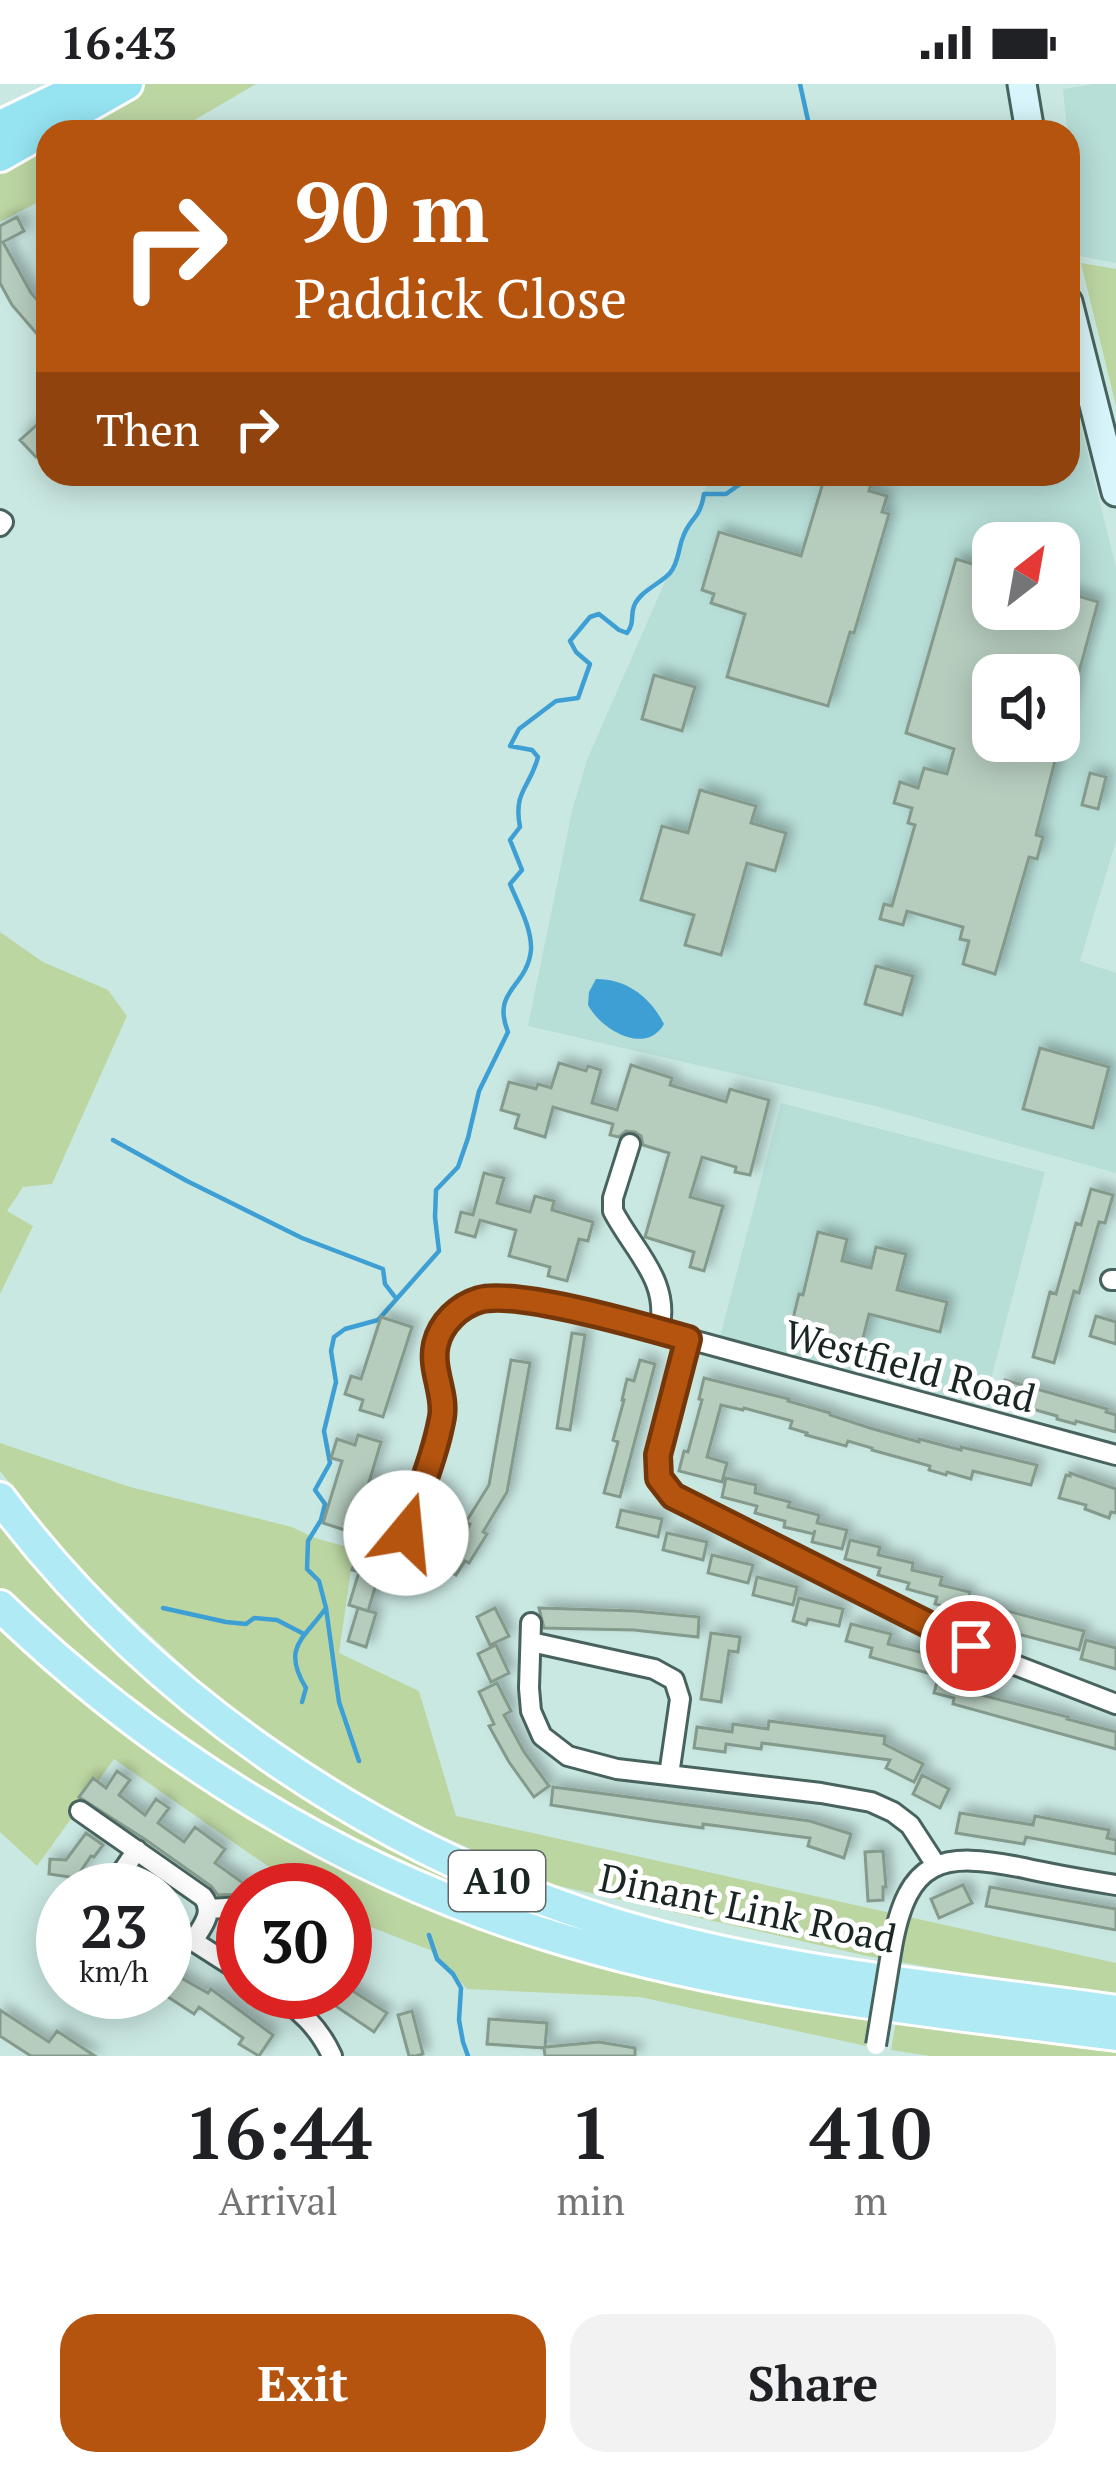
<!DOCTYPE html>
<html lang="en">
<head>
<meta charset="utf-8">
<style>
  :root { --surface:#fff; --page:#f2f2f2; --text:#202124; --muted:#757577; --accent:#b4540f }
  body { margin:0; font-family:"PT Serif",serif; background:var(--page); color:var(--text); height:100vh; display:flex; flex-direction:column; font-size:45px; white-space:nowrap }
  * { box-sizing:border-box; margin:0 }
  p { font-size:39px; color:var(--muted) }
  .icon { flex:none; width:66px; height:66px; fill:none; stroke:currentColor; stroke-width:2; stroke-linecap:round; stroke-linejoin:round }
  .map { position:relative; height:1972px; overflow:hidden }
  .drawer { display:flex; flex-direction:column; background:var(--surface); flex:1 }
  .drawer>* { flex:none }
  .top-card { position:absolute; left:36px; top:36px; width:1044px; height:366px; border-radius:36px; box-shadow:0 6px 30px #0003; background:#b4540f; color:#fff; overflow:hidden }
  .needle { width:78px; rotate:31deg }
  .buttons { position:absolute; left:972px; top:438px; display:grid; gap:24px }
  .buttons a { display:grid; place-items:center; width:108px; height:108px; border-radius:24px; background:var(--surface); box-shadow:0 6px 30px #0003; font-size:60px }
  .speed { position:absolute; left:36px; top:1779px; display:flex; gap:24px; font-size:60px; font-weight:700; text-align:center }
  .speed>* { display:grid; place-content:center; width:156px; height:156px; border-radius:50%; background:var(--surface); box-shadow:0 6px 30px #0003; line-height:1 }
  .speed small { font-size:30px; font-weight:400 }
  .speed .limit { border:18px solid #d22; background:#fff; color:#111 }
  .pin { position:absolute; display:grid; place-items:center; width:102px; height:102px; color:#fff; margin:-51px; border:6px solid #fff; border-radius:50%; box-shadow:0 3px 12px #0007 }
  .me { position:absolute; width:132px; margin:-66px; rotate:17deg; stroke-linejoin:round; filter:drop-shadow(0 0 9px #0008) }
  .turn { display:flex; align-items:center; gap:42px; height:252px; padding:0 60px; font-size:54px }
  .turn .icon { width:156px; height:156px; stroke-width:2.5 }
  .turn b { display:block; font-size:84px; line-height:102px }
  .then { display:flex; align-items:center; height:114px; padding:0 60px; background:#0003; gap:24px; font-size:45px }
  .eta { display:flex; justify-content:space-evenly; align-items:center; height:204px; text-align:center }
  .eta b { font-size:72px; font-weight:700; line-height:84px }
  .cta { display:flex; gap:24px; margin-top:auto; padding:24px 60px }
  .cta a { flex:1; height:138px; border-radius:36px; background:var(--accent); color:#fff; font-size:48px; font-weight:700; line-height:138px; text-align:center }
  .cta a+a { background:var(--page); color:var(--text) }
  .status { display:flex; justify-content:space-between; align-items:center; height:84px; padding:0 60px; background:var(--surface); direction:ltr }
  .status svg { height:33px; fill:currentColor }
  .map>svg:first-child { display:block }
</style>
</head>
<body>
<div class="status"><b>16:43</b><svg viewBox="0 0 49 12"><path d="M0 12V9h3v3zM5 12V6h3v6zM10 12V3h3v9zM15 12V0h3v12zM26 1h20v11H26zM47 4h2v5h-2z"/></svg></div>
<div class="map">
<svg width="1116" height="1972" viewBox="0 0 1116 1972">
  <defs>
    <filter id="shadow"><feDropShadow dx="6" dy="-6" stdDeviation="6" flood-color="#0004"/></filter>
  </defs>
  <rect width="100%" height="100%" fill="#cae8e2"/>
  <path fill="#b7ded7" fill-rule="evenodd" d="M1094,0h22v179l-37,-7 -16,-167z
    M1068,292l48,191v274l-36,120 36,12v200l-241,-67 -347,-80 44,-215 15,-51 125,-286h356zM993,459h66v66h-66zM993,591h66v66h-66z
    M781,1019l264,69 -61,234 -264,-69z"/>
  <path fill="#bcd6a2" d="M143,0h113l-82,48h-122z
    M48,50v63l-48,25v-59z
    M1081,179l35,6v137z
    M0,848l43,30 65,28 19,26 -75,168 -29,3 -16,24 26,15 -33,68z
    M0,1359l130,44 162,40 23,11 39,11 -15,104 80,38 37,125 660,147v38l-249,-45 -321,-73 -180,-81 -155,-110 -132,-123 -79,-98z
    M0,1429l215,213 389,203 -3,13 -225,-83 -177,-104 -166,-133 -33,-31z
    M0,1534l228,181 132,78 137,53 372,81 -3,35 -226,-49 -173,-8 -37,-39 -85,-33v-27h-43l-188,-131 -77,107 -37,-34z
    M897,1932l219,30v10h-186l-39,-6z"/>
  <path fill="#3e9fd4" d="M596,895c31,0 54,18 68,45 -18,32 -63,6 -76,-19l1,-13z"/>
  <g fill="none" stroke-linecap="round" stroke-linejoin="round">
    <path stroke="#3e9fd4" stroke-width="4.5" d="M800,0l9,41 -3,7
      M113,1056l74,41 115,57 81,31 2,15 10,13
      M163,1524l63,14 20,2 8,-6 23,2 25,13
      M302,1618l4,-14c-25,-41 -2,-49 20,-80
      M359,1677l-20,-59 -13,-94 -7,-27 -12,-12 1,-28 13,-21 4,-16 -10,-14 15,-27 -6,-32 12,-49 -5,-31 3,-14 11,-8 33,-9 61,-69 -4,-34 1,-27 22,-23 10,-29 11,-47 29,-59c-17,-42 19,-44 23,-82 1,-22 -13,-46 -21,-66l12,-14 -12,-30 10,-13c-7,-36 10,-39 18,-70l-6,-7 -22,-4 9,-17 37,-28 22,-3 12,-34 -14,-12 -6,-11 20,-24 9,-3 20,16 8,3c8,-11 3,-16 7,-27 6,-15 26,-22 36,-33 9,-11 8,-24 13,-36 7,-20 17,-17 21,-43h22l17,-12 -2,-8
      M429,1851l8,24 16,15 8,14 -2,32 4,22 5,14"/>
  </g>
  <path fill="#b6cdbe" stroke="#849a8c" stroke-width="3" filter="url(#shadow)" d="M17,133l7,14 -21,11 28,51 17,19v13l-11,9 -25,-29 -12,-22v-57z
    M48,331v31l-12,11 -16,-17z
    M834,390h40l-5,17 18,5 -5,16 7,2 -35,119 -4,-1 -22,74 -101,-29 18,-63 -34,-11 3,-9 -12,-4 17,-58 82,24 24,-80 8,3z
    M956,475l37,11v39h66v-19l39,12 -35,129 -4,-1v-55h-66v66h67l-24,94 7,2 -6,22 -8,-2 -34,117 -32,-10 6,-23 -9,-2 3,-12 -56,-16 -4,14 -23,-6 4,-15 8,2 23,-81 -7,-2 4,-15 -18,-5 6,-21 18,6 6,-20 23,6 7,-25 -48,-16z
    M654,591l41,12 -13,44 -40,-12z
    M1090,689l16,4 -8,32 -16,-4z
    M700,706l56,16 -5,17 35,10 -11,38 -28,-8 -26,92 -36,-10 9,-30 -53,-15 21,-74 26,7z
    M876,882l37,10 -11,39 -37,-11z
    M1040,964l69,19 -16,61 -70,-19z
    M559,979l27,8 2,-5 13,4 -9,33 25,7 14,-45 41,13 -2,7 56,17 4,-13 39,11 -19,75 -15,-3 1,-5 -34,-10 -12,40 33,9 -19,65 -14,-4 4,-15 -49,-15 24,-84 -26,-8 -2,-9 -6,-4 -9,-1 -7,6 -9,-2 3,-11 -60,-17 -8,30 -30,-9 4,-13 -18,-5 8,-28 27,7 2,-5 13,4z
    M484,1089l20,5 -7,25 33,9 5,-16 19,5 -2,9 41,12 -5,19 -9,-2 -12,42 -19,-5 2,-9 -41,-11 7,-26 -36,-10 -5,17 -19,-5 5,-20 12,3z
    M1091,1105l22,6 -8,28 -6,-1 -20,71 -5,-2 -20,72 -21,-6 17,-65 6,2 20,-71 5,2z
    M818,1148l29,7 -5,22 29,7 5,-21 30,7 -9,36 50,12 -7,30 -71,-18 -8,32 -35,-9 1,-5 -35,-9 7,-29 4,1z
    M1096,1232l20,6v22l-26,-8z
    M381,1233l31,10 -29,90 -23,-7 3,-10 -18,-6 6,-18 10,3z
    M572,1249l13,2 -15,95 -13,-2z
    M511,1276l19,3 -23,129 -24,40 4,2 -18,29 -4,-2 -9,14 -16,-9 9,-15 4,2 17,-29 -4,-2 23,-37z
    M640,1276l15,4 -35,133 -16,-4 14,-51 -5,-2 11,-40h-2l5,-21 7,2z
    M704,1294l85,21 -1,2 42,12v2l40,13 49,14v-3l42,11v-3l76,18 -6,20 -58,-14 -2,8 -24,-7 -1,3 -17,-5 1,-4 -58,-16v-2l-24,-7 -2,5 -40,-11 1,-2 -17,-5 2,-7 -48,-13 -1,2 -22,-5 -14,52 20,6 -5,19 -43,-11 5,-20 4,1 14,-52 -3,-1z
    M1005,1296l102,29 -1,3 10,3v17l-40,-11 -1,3 -18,-5v-3l-57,-16z
    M358,1351l23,7 -27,91 -31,-10 19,-62 -11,-3 6,-19 18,6z
    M1070,1389l46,16v24l-5,-1 -2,6 -24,-9 1,-4 -27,-7 7,-23 4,1z
    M726,1394l30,7 -1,8 35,9 -2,5 31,8 -2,8 30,7 -5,19 -30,-7 3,-12 -1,4 -30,-7 1,-6 -30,-8 2,-7 -35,-9z
    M621,1426l41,9 -4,18 -41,-10z
    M667,1449l40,9 -4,18 -40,-10z
    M363,1453l18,5 -11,33 -18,-5z
    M850,1456l30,7 -2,8 35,8 -1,7 30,7 -2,8 30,7 -5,19 -30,-7 2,-7 -30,-8 2,-6 -31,-8 2,-7 -35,-9z
    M712,1471l41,10 -5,18 -40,-10z
    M359,1488l19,6 -10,33 -19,-6z
    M757,1493l40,10 -4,18 -40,-10z
    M799,1514l44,11 -4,17 -31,-7 -2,6 -13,-4z
    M973,1518l111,29 -5,19 -111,-29z
    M358,1524l18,5 -10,34 -18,-6z
    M495,1524l14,28 -19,9 -13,-28z
    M539,1524l96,3 64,6 -1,20 -64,-7 -90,-2z
    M851,1540l40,10 -3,10 48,12 -5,18 -61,-17 2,-9 -26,-7z
    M711,1549l29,4 -2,15 -9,-1 -8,51 -20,-3z
    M1086,1556l30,8v21l-35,-10z
    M496,1561l13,28 -18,9 -13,-28z
    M940,1586l40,10 -3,14 91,23 -1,2 49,13v17l-163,-45 1,-6 -20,-5z
    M497,1599l14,28 -7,4 20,37 25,34 -15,11 -25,-35 -20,-36 5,-2 -15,-32z
    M769,1637l116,15 -1,8 39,20 -9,18 -28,-14 4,-8 -128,-17 -1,6 -35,-5 -1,8 -31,-4 3,-21 35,5 1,-8 35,5z
    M117,1687l13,9 -11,15 26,20 11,-16 13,9 -11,15 26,19 11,-15 12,9 18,13 -10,14 35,25 -1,2h-6v4l-25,1 -7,-9 -65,-46 -67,-43 14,-19 13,10z
    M922,1691l27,14 -9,19 -27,-14z
    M553,1703l257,34 41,13 -7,24 -36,-12 2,-8 -107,-14v4l-50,-7 -102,-16z
    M960,1729l73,12 2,-9 74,14 -2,8 9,2v14l-90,-17 -2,7 -68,-11z
    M86,1749l17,12 -9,12 -3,-1 -15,22 -27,-4 1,-15 16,1z
    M883,1767l3,36h-3v13l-15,1 -3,-49z
    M963,1801l9,18 -33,15 -8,-19z
    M990,1803l126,22v21l-130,-24z
    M165,1885l43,24 3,-4 62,46 -14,21 -20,-12 4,-6 -44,-31 -5,7 -29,-19z
    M345,1902l42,27 -13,19 -59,-40h30z
    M0,1926l49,32 8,-11 38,25h-64l-31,-20z
    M412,1927l11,43 -7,2h-7l-11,-41z
    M489,1935l58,4 -2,24 54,-5 36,6v8h-90l-1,-8 -57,-4z"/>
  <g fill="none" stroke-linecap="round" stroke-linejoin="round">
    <g stroke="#48635e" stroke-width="24">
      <path id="minor" d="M0,436l3,2 -3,4
        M630,1060l-17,54v13c22,42 58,70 46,120
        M1111,1196h5
        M688,1255c-9,31 -38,114 -27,142 3,8 5,9 12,15l329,164 114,44
        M406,1449l36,-117 -6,-46v-29l17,-26 25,-15 13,-2 62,8 106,25 457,124
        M531,1539l-2,65 2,23 11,25 26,20 49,13 204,24 50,9 22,10 17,13 26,40
        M531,1558l123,27 20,11 6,19 -11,76
        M80,1727l123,86c12,15 -1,30 -10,44
        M119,1792l18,-26
        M208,1825l35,-2
        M165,1847l28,10 50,32
        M892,1863c16,-89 49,-96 132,-79 31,7 61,12 92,17
        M273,1908c26,17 46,35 59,64"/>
    </g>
    <g stroke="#48635e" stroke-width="33">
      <path id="secondary" d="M1022,0l8,48
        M1068,218l48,190"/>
    </g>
    <g stroke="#fff" stroke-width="36">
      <path id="primary" d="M0,1414c150,200 370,349 608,424 164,51 338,65 508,89
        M0,1522c152,147 340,264 542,327 185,59 382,77 574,102"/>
    </g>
    <g stroke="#fff" stroke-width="36">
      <path id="trunk" d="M0,42l88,-42
        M0,72l127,-72"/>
    </g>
    <use href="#minor" stroke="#fff" stroke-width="18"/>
    <use href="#secondary" stroke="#d7f5fa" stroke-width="27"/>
    <use href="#primary" stroke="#b0ebf5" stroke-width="30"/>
    <use href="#trunk" stroke="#96e4f2" stroke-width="30"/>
    <g stroke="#48635e" stroke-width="24" stroke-linecap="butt">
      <path id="minor-bridge" d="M876,1961l16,-98"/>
    </g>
    <use href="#minor-bridge" stroke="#fff" stroke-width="18"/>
  </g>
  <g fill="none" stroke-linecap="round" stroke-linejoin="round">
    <g stroke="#75370a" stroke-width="30">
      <path id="route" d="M406,1449c12,-38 29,-77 36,-116 4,-24 -12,-48 -6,-73 5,-21 23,-38 43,-44 37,-11 167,27 209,39l-30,116 1,23 14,18 298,150"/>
    </g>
    <use href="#route" stroke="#b4540f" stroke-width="21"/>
  </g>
  <g text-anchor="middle" stroke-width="10" stroke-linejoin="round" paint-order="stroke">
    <rect fill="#fff" stroke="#5f6766" stroke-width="3" x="449" y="1767" width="96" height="60" rx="9"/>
    <g font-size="36" font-weight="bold" fill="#1a2624">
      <text x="497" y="1810">A10</text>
    </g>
    <g font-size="39" fill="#1a2624" stroke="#fff">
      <text transform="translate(910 1282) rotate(15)" y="14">Westfield Road</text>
      <text transform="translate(748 1824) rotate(12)" y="14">Dinant Link Road</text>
    </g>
  </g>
</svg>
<div class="buttons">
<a><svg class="needle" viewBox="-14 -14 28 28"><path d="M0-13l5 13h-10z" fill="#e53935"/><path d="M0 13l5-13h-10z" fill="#757577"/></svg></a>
<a><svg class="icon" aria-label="sound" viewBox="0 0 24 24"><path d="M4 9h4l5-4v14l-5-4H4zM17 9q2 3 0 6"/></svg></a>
</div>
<div class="speed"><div>23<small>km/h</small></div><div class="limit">30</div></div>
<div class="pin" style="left:971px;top:1562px;background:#d93025"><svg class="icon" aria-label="arrive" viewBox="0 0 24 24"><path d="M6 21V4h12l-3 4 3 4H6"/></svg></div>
<svg class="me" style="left:406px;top:1449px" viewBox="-20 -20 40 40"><circle r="19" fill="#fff"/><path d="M0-13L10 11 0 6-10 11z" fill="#b4540f"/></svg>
<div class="top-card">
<div class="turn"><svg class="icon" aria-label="right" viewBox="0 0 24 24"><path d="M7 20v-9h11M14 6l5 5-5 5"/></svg><div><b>90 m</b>Paddick Close</div></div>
<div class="then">Then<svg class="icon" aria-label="right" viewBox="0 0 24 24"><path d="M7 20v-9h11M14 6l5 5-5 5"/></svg></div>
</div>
</div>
<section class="drawer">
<div class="eta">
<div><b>16:44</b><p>Arrival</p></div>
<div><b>1</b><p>min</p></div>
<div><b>410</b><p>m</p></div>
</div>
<div class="cta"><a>Exit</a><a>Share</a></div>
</section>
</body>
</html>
